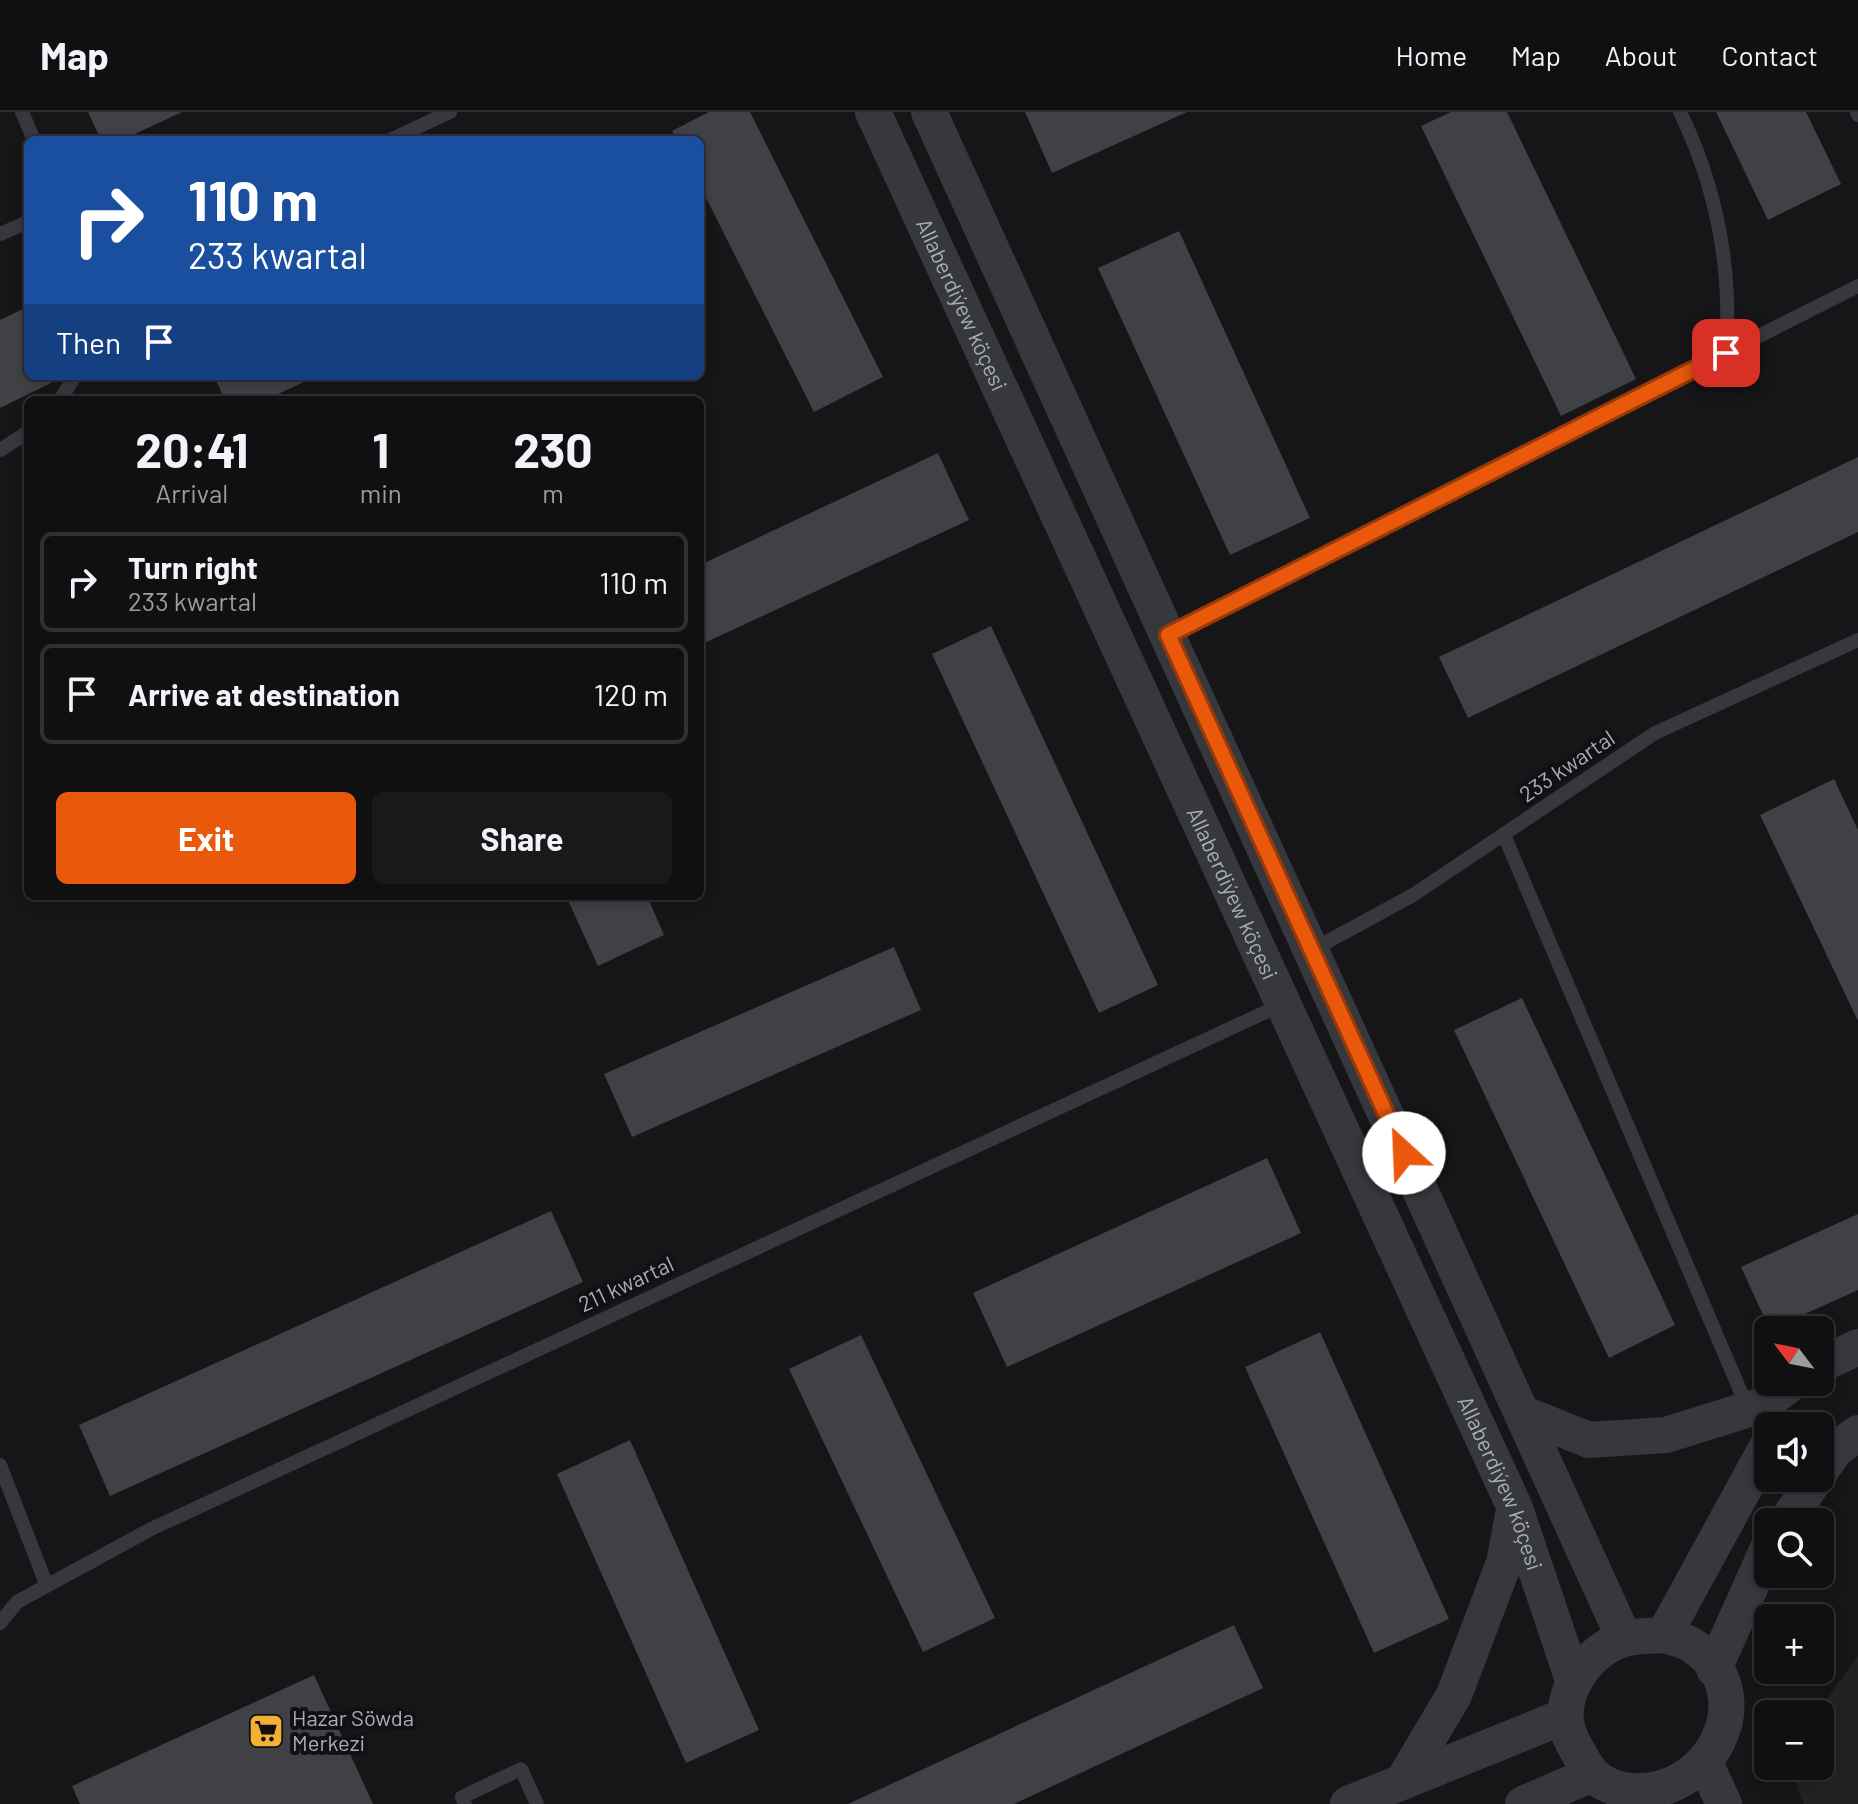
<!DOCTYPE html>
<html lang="en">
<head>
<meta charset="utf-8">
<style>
  :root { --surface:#101012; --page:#19191b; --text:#f1f3f6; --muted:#9c9d9f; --line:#303032; --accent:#ea580c }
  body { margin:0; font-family:Barlow,sans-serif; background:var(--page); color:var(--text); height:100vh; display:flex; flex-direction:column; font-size:30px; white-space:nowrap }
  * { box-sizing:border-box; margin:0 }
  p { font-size:26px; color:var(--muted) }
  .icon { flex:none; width:44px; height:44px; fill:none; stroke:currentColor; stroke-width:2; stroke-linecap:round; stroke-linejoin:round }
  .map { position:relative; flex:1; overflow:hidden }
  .details { position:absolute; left:24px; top:284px; width:680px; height:504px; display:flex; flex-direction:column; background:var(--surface); border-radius:12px; box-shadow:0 4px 12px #0003,0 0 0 2px var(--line) }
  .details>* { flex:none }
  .banner { position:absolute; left:24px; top:24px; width:680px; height:244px; border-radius:12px; box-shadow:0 4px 12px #0003,0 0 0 2px var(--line); background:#1a4fa0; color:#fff; overflow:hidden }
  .needle { width:52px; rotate:302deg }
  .controls { position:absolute; left:1754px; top:1204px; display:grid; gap:16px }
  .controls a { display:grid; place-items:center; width:80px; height:80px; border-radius:12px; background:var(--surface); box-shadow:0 4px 12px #0003,0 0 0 2px var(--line); font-size:40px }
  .pin { position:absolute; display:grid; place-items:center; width:68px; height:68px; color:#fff; margin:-34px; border-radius:16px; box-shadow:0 4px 12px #0006 }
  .me { position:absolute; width:88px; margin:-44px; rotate:335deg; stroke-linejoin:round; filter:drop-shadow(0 0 6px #0008) }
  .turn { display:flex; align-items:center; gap:28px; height:168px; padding:0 32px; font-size:36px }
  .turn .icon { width:104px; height:104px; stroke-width:2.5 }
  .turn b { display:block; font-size:56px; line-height:68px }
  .then { display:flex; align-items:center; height:76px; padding:0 32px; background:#0003; gap:16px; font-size:30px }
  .eta { display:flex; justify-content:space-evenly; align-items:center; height:136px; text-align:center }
  .eta b { font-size:48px; font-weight:700; line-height:56px }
  .action { display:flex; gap:16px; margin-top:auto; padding:16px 32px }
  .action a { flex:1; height:92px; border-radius:12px; background:var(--accent); color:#fff; font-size:32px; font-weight:700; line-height:92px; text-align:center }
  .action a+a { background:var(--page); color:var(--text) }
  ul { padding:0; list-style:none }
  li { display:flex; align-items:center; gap:24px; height:100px; margin:0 16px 12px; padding:0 16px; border:4px solid var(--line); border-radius:12px }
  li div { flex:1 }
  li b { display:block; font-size:30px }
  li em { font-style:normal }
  header { display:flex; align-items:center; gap:48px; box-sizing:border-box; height:112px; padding:0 40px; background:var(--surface); border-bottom:2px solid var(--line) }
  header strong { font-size:38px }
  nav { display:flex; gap:44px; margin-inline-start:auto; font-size:28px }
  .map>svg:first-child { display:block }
</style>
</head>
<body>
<header>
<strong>Map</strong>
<nav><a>Home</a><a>Map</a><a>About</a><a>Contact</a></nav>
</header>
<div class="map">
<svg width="1858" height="1692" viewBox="0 0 1858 1692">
  <rect width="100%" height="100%" fill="#161618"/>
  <path fill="#222225" d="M1858,1544v148h-54l-16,-38h32v-52h-4z"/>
  <path fill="#404145" d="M88,0h94l-60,28h-21z
    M709,0h41l133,265 -69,35 -114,-226v-46h-23l-5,-9z
    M1025,0h162l-135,61z
    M1451,0h56l129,267 -75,37 -140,-290z
    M1716,0h90l35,72 -73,36z
    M1179,119l131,287 -80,37 -132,-287z
    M27,195l1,69 33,2 -61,30v-88z
    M214,264h103l-52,24h-40z
    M938,341l31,67 -269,125v-80z
    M1858,345v75l-390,186 -29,-61z
    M991,514l167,359 -59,28 -167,-359z
    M1834,667l24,51v191l-98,-206z
    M566,784h81l17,39 -66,31z
    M894,835l27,63 -289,127 -28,-63z
    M1522,886l153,327 -66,33 -155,-328z
    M1267,1046l34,75 -294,134 -34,-74z
    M551,1099l32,71 -473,214 -31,-71z
    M1858,1102v76l-88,40 -29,-63z
    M1320,1220l129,287 -75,34 -129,-286z
    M861,1223l134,283 -72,34 -134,-283z
    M630,1328l129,290 -73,33 -129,-289z
    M1234,1513l29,63 -249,116h-166z
    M314,1563l59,129h-293l-8,-18z"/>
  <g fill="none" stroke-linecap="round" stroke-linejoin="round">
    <path stroke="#37383d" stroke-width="14" d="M22,0l12,28
      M1680,0c37,76 52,157 46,241
      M1857,0l1,3
      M390,28l60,-28
      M0,122l28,-12
      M60,288l15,-24
      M0,338l28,-18
      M1168,523l690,-349
      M1504,723l244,574
      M1312,838l101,-55 242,-162 203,-93
      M0,1353l47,121
      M0,1511l17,-21 134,-73 1132,-525
      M465,1692l-3,-7 59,-28 16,35"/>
    <g stroke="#37383d" stroke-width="36">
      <path id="s1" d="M873,0l642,1396 58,172"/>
      <path d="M929,0l695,1526"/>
      <path d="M1820,1253l38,-18"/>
      <path d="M1524,1302l65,26 77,-5 96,-30 31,-23"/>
      <path d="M1820,1360l15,-22 23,-17"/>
      <path d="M1786,1410l30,-44"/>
      <path d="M1664,1523c9,3 21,5 29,11 73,48 16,158 -70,144 -20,-5 -32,-13 -41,-31 -5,-9 -11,-18 -14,-28 -11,-37 19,-79 53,-91 13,-5 30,-4 43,-5z"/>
      <path d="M1664,1523l104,-190"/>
      <path d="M1714,1557l54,-121"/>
      <path d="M1706,1653l18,39"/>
      <path d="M1403,1669l51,-86 50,-132 10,-53"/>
      <path d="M1348,1692l217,-88"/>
      <path d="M1523,1692l67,-29"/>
    </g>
  </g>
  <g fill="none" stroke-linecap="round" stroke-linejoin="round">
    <g stroke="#983908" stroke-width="20">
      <path id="route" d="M1404,1041l-236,-518 558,-282"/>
    </g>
    <use href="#route" stroke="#ea580c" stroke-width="14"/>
  </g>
  <defs>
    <g id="supermarket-square" transform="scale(1.8)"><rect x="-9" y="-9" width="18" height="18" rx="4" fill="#f2b134" stroke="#111113"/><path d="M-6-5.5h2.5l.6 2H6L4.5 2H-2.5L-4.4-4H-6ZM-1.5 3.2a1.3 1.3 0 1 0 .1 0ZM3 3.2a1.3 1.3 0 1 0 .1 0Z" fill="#111"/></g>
  </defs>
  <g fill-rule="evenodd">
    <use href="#supermarket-square" x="266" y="1619"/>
  </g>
  <g text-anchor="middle" stroke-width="8" stroke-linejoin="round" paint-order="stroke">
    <g font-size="22" fill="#a8adb8" stroke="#111113">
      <text dy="8" stroke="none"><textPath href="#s1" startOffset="212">Allaberdiýew köçesi</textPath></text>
      <text transform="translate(1567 654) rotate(-34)" y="8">233 kwartal</text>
      <text dy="8" stroke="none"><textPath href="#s1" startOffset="860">Allaberdiýew köçesi</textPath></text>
      <text transform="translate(626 1172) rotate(-25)" y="8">211 kwartal</text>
      <text dy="8" stroke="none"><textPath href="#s1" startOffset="1508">Allaberdiýew köçesi</textPath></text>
    </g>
    <g font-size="22" fill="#a8adb8" stroke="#111113" text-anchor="start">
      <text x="292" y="1614">Hazar Söwda<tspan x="292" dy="25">Merkezi</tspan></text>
    </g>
  </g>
</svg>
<div class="controls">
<a><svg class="needle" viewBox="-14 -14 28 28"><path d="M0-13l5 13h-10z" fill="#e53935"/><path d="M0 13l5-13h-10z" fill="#9c9d9f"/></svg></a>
<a><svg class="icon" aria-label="sound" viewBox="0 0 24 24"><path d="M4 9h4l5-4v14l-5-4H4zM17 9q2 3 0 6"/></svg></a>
<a><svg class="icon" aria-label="search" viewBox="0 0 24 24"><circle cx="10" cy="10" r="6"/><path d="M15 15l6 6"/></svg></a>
<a>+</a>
<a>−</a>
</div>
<div class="pin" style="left:1726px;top:241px;background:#d93025"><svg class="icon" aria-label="arrive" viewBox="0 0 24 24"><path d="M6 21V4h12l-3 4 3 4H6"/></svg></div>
<svg class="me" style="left:1404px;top:1041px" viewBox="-20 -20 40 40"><circle r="19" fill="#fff"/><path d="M0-13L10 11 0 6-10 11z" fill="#ea580c"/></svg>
<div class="banner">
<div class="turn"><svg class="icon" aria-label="right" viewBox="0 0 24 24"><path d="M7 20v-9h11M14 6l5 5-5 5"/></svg><div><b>110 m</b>233 kwartal</div></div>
<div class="then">Then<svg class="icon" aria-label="arrive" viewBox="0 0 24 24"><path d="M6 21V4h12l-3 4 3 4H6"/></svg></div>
</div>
<section class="details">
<div class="eta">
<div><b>20:41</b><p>Arrival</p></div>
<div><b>1</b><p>min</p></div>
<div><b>230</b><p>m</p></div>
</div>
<ul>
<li><svg class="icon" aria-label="right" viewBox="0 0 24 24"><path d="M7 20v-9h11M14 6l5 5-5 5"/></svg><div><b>Turn right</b><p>233 kwartal</p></div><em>110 m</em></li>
<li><svg class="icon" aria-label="arrive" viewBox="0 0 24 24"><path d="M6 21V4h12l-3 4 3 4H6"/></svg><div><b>Arrive at destination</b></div><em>120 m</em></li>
</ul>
<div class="action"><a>Exit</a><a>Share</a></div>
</section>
</div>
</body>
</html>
